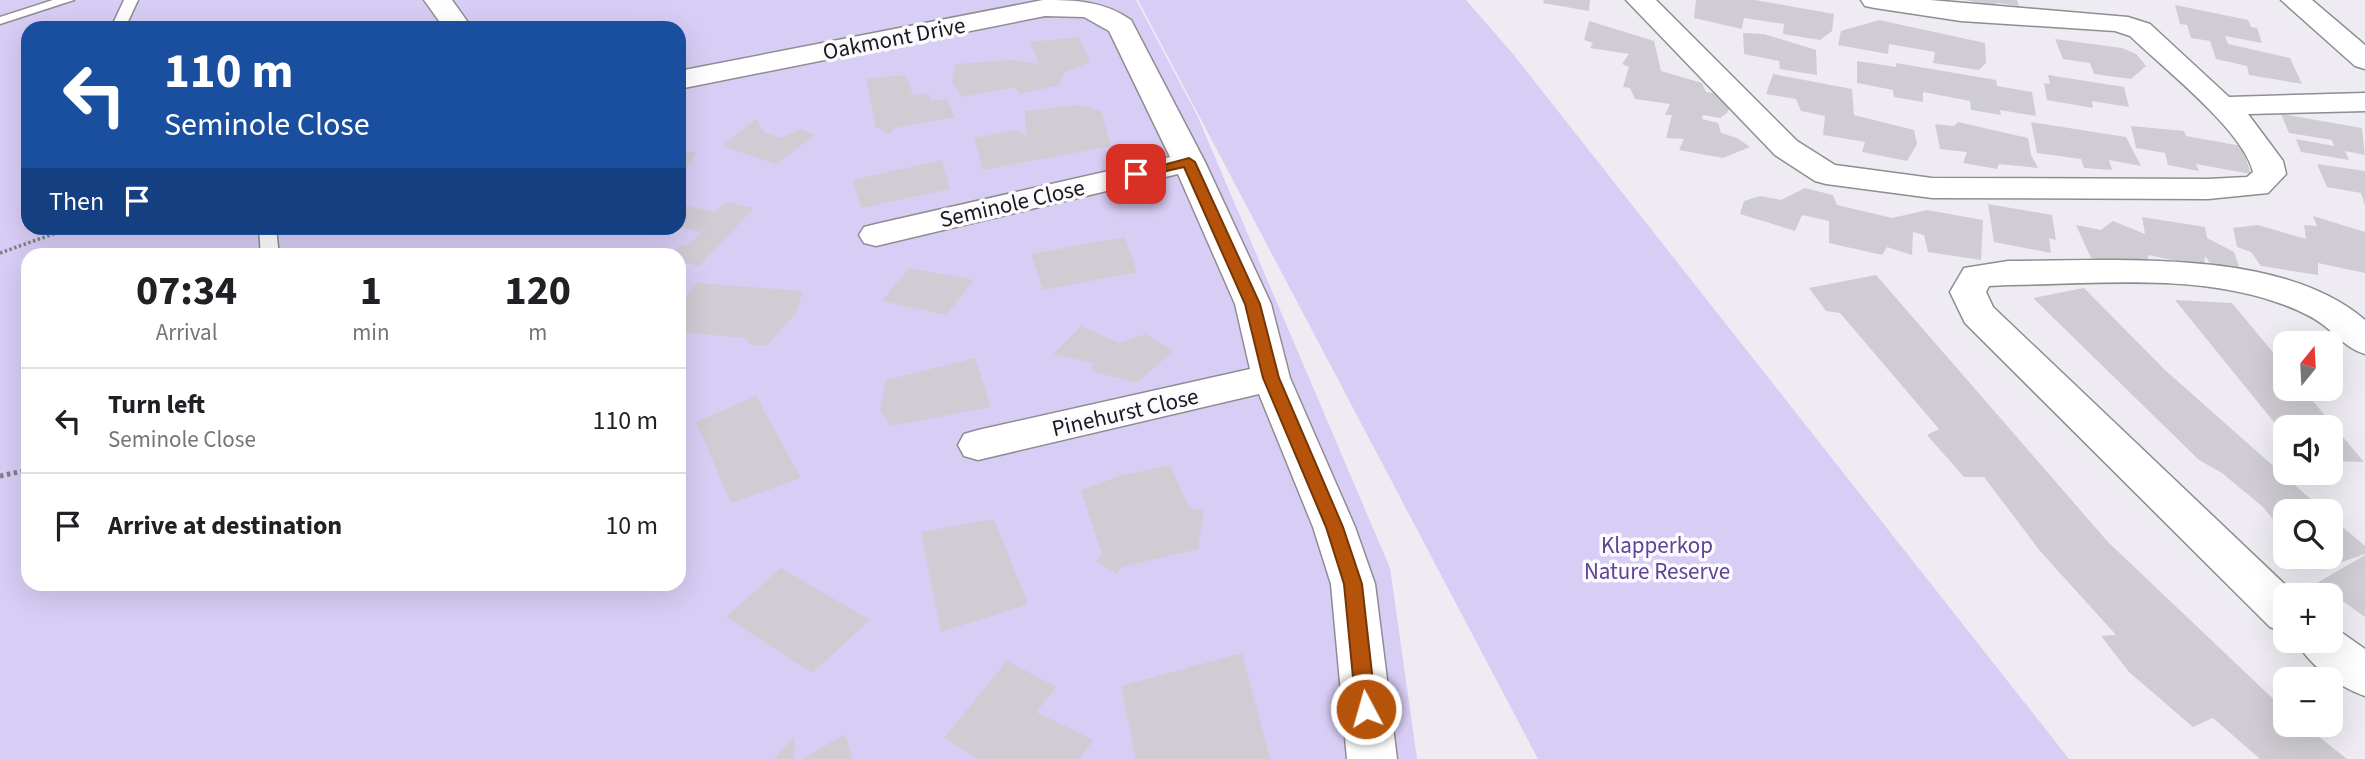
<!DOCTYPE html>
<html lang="en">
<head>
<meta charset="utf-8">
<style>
  :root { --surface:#fff; --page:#f6f6f6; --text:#202124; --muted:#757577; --line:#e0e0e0 }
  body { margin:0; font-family:"Source Sans 3",sans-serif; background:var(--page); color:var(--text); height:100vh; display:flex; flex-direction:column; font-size:26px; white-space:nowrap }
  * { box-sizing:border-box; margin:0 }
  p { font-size:23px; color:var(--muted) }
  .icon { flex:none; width:38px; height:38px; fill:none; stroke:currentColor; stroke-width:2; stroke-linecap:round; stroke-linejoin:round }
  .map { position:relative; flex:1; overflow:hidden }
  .drawer { position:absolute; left:21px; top:248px; width:665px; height:343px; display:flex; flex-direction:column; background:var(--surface); border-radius:21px; box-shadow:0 7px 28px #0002 }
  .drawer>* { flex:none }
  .guide { position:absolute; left:21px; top:21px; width:665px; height:214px; border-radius:21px; box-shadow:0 7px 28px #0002; background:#1a4fa0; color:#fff; overflow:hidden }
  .needle { width:46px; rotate:18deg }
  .fabs { position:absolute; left:2273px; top:331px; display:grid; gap:14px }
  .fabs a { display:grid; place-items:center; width:70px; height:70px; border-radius:14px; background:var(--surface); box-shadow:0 7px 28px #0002; font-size:35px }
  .pin { position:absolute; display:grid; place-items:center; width:60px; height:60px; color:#fff; margin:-30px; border-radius:14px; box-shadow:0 4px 10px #0006 }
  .me { position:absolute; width:77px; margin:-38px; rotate:354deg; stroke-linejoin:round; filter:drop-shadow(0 0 5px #0008) }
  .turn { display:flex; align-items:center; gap:24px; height:147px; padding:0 28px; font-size:32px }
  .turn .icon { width:91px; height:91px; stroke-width:2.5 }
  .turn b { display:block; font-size:49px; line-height:60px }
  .then { display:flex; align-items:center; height:66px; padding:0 28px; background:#0003; gap:14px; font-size:26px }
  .eta { display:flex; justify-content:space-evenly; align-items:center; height:119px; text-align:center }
  .eta b { font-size:42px; font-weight:700; line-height:49px }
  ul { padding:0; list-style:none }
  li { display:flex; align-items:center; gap:21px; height:105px; padding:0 28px; border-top:2px solid var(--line) }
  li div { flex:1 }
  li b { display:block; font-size:26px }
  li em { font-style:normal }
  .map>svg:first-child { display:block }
</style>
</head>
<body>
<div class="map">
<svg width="2365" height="759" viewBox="0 0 2365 759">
  <rect width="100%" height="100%" fill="#eeecf2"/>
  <path fill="#d8cdf5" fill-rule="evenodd" d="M0,0h1136l61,115 193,453 27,191h-1417zM28,28h651v200h-651zM28,256h651v328h-651z
    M1138,0h328l47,54 556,705h-531z"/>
  <path fill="#cfcdd3" d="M1544,0h46l-1,11 -46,-8z
    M1696,0h59l79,14 -2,17 -12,9 -37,-6 1,-10 -40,-6 -2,11 -48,-11z
    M1965,0h52l2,6 -22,-3 -3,3z
    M2175,5l73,15 3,7 6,1 5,15 -37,-7 3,8 62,14 12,26 -53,-9 -2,-9 -31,-7 -6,-18 -19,-3 -4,-13 -7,-1z
    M1879,20l106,23 1,20 -7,7 -46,-7 2,-11 -46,-8 -1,10 -50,-9 3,-14z
    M1589,21l65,20 7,30 41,12 4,9 29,4 -8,17 -7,5 -17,-3 -1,4 16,4 3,10 16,5 13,9 -27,11 -44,-8 5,-11 -18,-1 6,-23h-7l5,-11 -35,-5 -5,-11 -7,-1 6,-20 -7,-3 7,-10 -39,-6 3,-5 -9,-3z
    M1743,33l21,1 52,16 1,25 -37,-6 -1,-8 -35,-7z
    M1079,37l11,25 -25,10 -6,13 -39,9 -5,-7 -53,10 -11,-16 5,-17 57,-4 26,4 -9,-22z
    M2055,39l67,9 14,6 10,12 -15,13 -37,-5 -4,-11 -27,-4z
    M1857,61l39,6v-4l100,17 1,6 35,6 4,24 -36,-6 1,5 -30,-5 -1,-9 -47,-9v10l-29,-5 -1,-7 -36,-7z
    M1773,74l79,15 2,26 60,15 3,14 -10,17 -45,-9 3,-10 -42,-7 2,-19 -24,-5 -5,-12 -30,-5z
    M906,75l7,21 16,-3 1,8 17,-2 8,18 -60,11 -6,6 -13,-7 -10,-48z
    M2048,75l76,12 5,20 -37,-6 1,7 -46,-8 -3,-17 6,1z
    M1081,105l20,6 10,35 -128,24 -9,-32 44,-8 8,7 -1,-26z
    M2281,114l81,14 3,27 -20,-4 4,9 -48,-8 -5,-13 38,7 -2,-6 -43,-7z
    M756,119l8,14 17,5 20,-9 14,6 -39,29 -54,-18z
    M1958,122l70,16 3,17 7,13 -39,-4 -2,5 -34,-6 4,-11 -27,-3 -5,-25 19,2z
    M2031,122l95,15 15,29 -32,-6 3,10 -28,-2 -3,-9 -44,-6z
    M2131,126l53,5 2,5 56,10 9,28 -55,-10 3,7 -31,-6 -3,-12 -29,-5z
    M679,152h18l-18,27z
    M942,160l8,29 -89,19 -8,-28z
    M2317,164l48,7v34l-4,-12 -34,-6z
    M1805,188l28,7 4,10 55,13 35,-8 56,10 -2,40 -53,-8 -4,-17 -11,-3 -1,23 -25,-8 -5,8 -53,-12v-22l-27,-6 -7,16 -55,-17 4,-13 16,-5 21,4z
    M726,202l28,6 -55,58 -20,-4v-6h-8l8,-10 12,-3 10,-11 -22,-5v-23l36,8z
    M1988,204l64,11 4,25 -7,-2 2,15 -57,-11z
    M2313,216l52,16v41l-47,-10v12l-57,-9 -10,-14 -14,-5 -4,-19 25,-3 48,14 -2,-14 13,1z
    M2142,217l63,10 2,11 27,14 6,17 -28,-3 -7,-10 -1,11 -55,-12 -6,13 -52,-10 -15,-33 25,5 12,-9 32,13z
    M1125,237l12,35 -94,18 -12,-36z
    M909,268l65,12 -28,35 -64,-14z
    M1876,275l232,267 178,169v13h17l44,35h-87l-47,-41 -20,9 -64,-55 -28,-36 15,-1 -76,-84 -56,-74h-20l-37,-42 12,-6 -99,-116 -14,-2 -17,-23z
    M696,283l107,8 -7,22 -29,32h-17l-4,-7 -67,-6v-25z
    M2084,288l81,82 159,141h-38v24l-23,-28 -41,-34 -23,-13 -166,-162z
    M2175,300l57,3 54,65v20h16l62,74 -33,-1v-34h-45v10z
    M1081,326l38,17 27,-9 27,17 -36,32 -46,-12 3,-8 -41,-9z
    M975,358l16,49 -100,19 -11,-16 6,-30z
    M756,396l45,82 -70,25 -35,-81z
    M1170,465l19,42 15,4 -6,38 -77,18 -4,7 -22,-13 7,-6 -21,-65 39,-14z
    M2331,517l34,29v8l-40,14 -14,-12h20z
    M994,519l34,85 -87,28 -20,-100z
    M2365,555v62l-48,-34z
    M781,568l89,52 -58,53 -86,-56z
    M1242,653l28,106h-134l-15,-73z
    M1007,661l50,26 -21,25 57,28 -13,19h-102l-34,-21z
    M845,734l8,25h-51z
    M795,736l-1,23h-20z"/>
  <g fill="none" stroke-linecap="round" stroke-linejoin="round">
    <g stroke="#8e8d92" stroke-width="3">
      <path id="service" d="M53,0h21l-74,24v-7z
        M124,0h14l-13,28h-14z
        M259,228h17l3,28h-18z"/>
    </g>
    <g stroke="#8e8d92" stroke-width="3">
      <path id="minor" d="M424,0h28l20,28h-28z
        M1043,0c33,0 61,1 88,20l74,142 66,142 19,74 65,149 20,57 22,175h-50l-16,-175 -18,-57 -54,-133 -281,66 -14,-4 -6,-11 6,-11 14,-4 272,-61 -15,-65 -57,-130 -302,72 -12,-3 -5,-8 5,-8 12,-3 294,-67 -61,-126 -25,-14 -39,-1 -366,73v-18z
        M1626,0h30l141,141 38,24 97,13 276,1 39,-2 6,-5c-9,-41 -91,-105 -123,-136l-15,-5 -154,-10 -86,-13 -10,-2 -4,-6h69l198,17 22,7 79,73 136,-4v18l-117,3 35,47 3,13 -18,19 -60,6 -276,-1 -106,-14 -11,-3 -40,-26z
        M2281,0h31l53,45v24l-10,-3z
        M2008,261c105,0 273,-14 357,59v34c-18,-5 -28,-19 -43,-30 -12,-9 -29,-16 -43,-21 -85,-30 -183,-19 -271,-18l-19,1 -3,6 7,15 303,288h-10v38l-16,-6 -305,-304 -15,-31 14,-24z
        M2331,625l34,24v47c-26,-9 -57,-31 -69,-56h35z"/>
    </g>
    <path stroke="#818084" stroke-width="3.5" stroke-dasharray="2.5 2.5" stroke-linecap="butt" d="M0,253l70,-25"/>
    <path stroke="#818084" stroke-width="5" stroke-dasharray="3.5 3.5" stroke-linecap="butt" d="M0,476l28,-6"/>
    <use href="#service" fill="#fff" fill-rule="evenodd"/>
    <use href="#minor" fill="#fff" fill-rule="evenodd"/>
  </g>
  <path fill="#b45309" stroke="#753606" stroke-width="2" d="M1189,158l6,4 65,142 19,74 64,149 19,57 14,125 -3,6 -7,3 -7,-3 -3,-6 -12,-125 -18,-57 -63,-149 -18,-74 -61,-137 -48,11 -6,-4z"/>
  <g text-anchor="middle" stroke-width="7" stroke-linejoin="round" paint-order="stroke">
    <g font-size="23" fill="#1a191b" stroke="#fbfafe">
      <text transform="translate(894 38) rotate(-11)" y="8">Oakmont Drive</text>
      <text transform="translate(1012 203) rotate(-13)" y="8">Seminole Close</text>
      <text transform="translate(1125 412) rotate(-13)" y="8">Pinehurst Close</text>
    </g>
    <g font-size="23" fill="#614294" stroke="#fbfafe">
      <text x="1657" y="553">Klapperkop<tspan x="1657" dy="26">Nature Reserve</tspan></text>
    </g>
  </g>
</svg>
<div class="fabs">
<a><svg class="needle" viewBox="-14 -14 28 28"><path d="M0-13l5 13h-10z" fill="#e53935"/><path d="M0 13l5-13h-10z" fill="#757577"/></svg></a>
<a><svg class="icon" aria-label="sound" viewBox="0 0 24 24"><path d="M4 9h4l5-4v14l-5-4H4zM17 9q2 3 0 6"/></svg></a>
<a><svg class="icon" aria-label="search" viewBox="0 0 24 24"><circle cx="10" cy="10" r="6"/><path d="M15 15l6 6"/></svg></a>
<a>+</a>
<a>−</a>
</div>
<div class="pin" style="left:1136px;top:174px;background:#d93025"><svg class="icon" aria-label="arrive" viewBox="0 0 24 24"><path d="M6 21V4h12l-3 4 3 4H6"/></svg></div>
<svg class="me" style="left:1366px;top:709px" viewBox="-20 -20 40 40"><circle r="17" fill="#b45309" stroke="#fff" stroke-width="3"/><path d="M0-11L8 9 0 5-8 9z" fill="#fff"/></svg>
<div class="guide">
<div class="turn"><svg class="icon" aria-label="left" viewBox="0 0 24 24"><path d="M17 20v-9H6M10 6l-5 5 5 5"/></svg><div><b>110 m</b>Seminole Close</div></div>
<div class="then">Then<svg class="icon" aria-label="arrive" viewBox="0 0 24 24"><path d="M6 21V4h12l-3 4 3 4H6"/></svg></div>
</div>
<section class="drawer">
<div class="eta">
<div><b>07:34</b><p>Arrival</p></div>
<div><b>1</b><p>min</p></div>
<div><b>120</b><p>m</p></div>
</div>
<ul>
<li><svg class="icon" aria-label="left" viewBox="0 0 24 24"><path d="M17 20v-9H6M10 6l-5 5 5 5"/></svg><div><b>Turn left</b><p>Seminole Close</p></div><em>110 m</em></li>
<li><svg class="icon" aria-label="arrive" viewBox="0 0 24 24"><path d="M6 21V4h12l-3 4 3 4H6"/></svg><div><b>Arrive at destination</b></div><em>10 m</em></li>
</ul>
</section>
</div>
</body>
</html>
